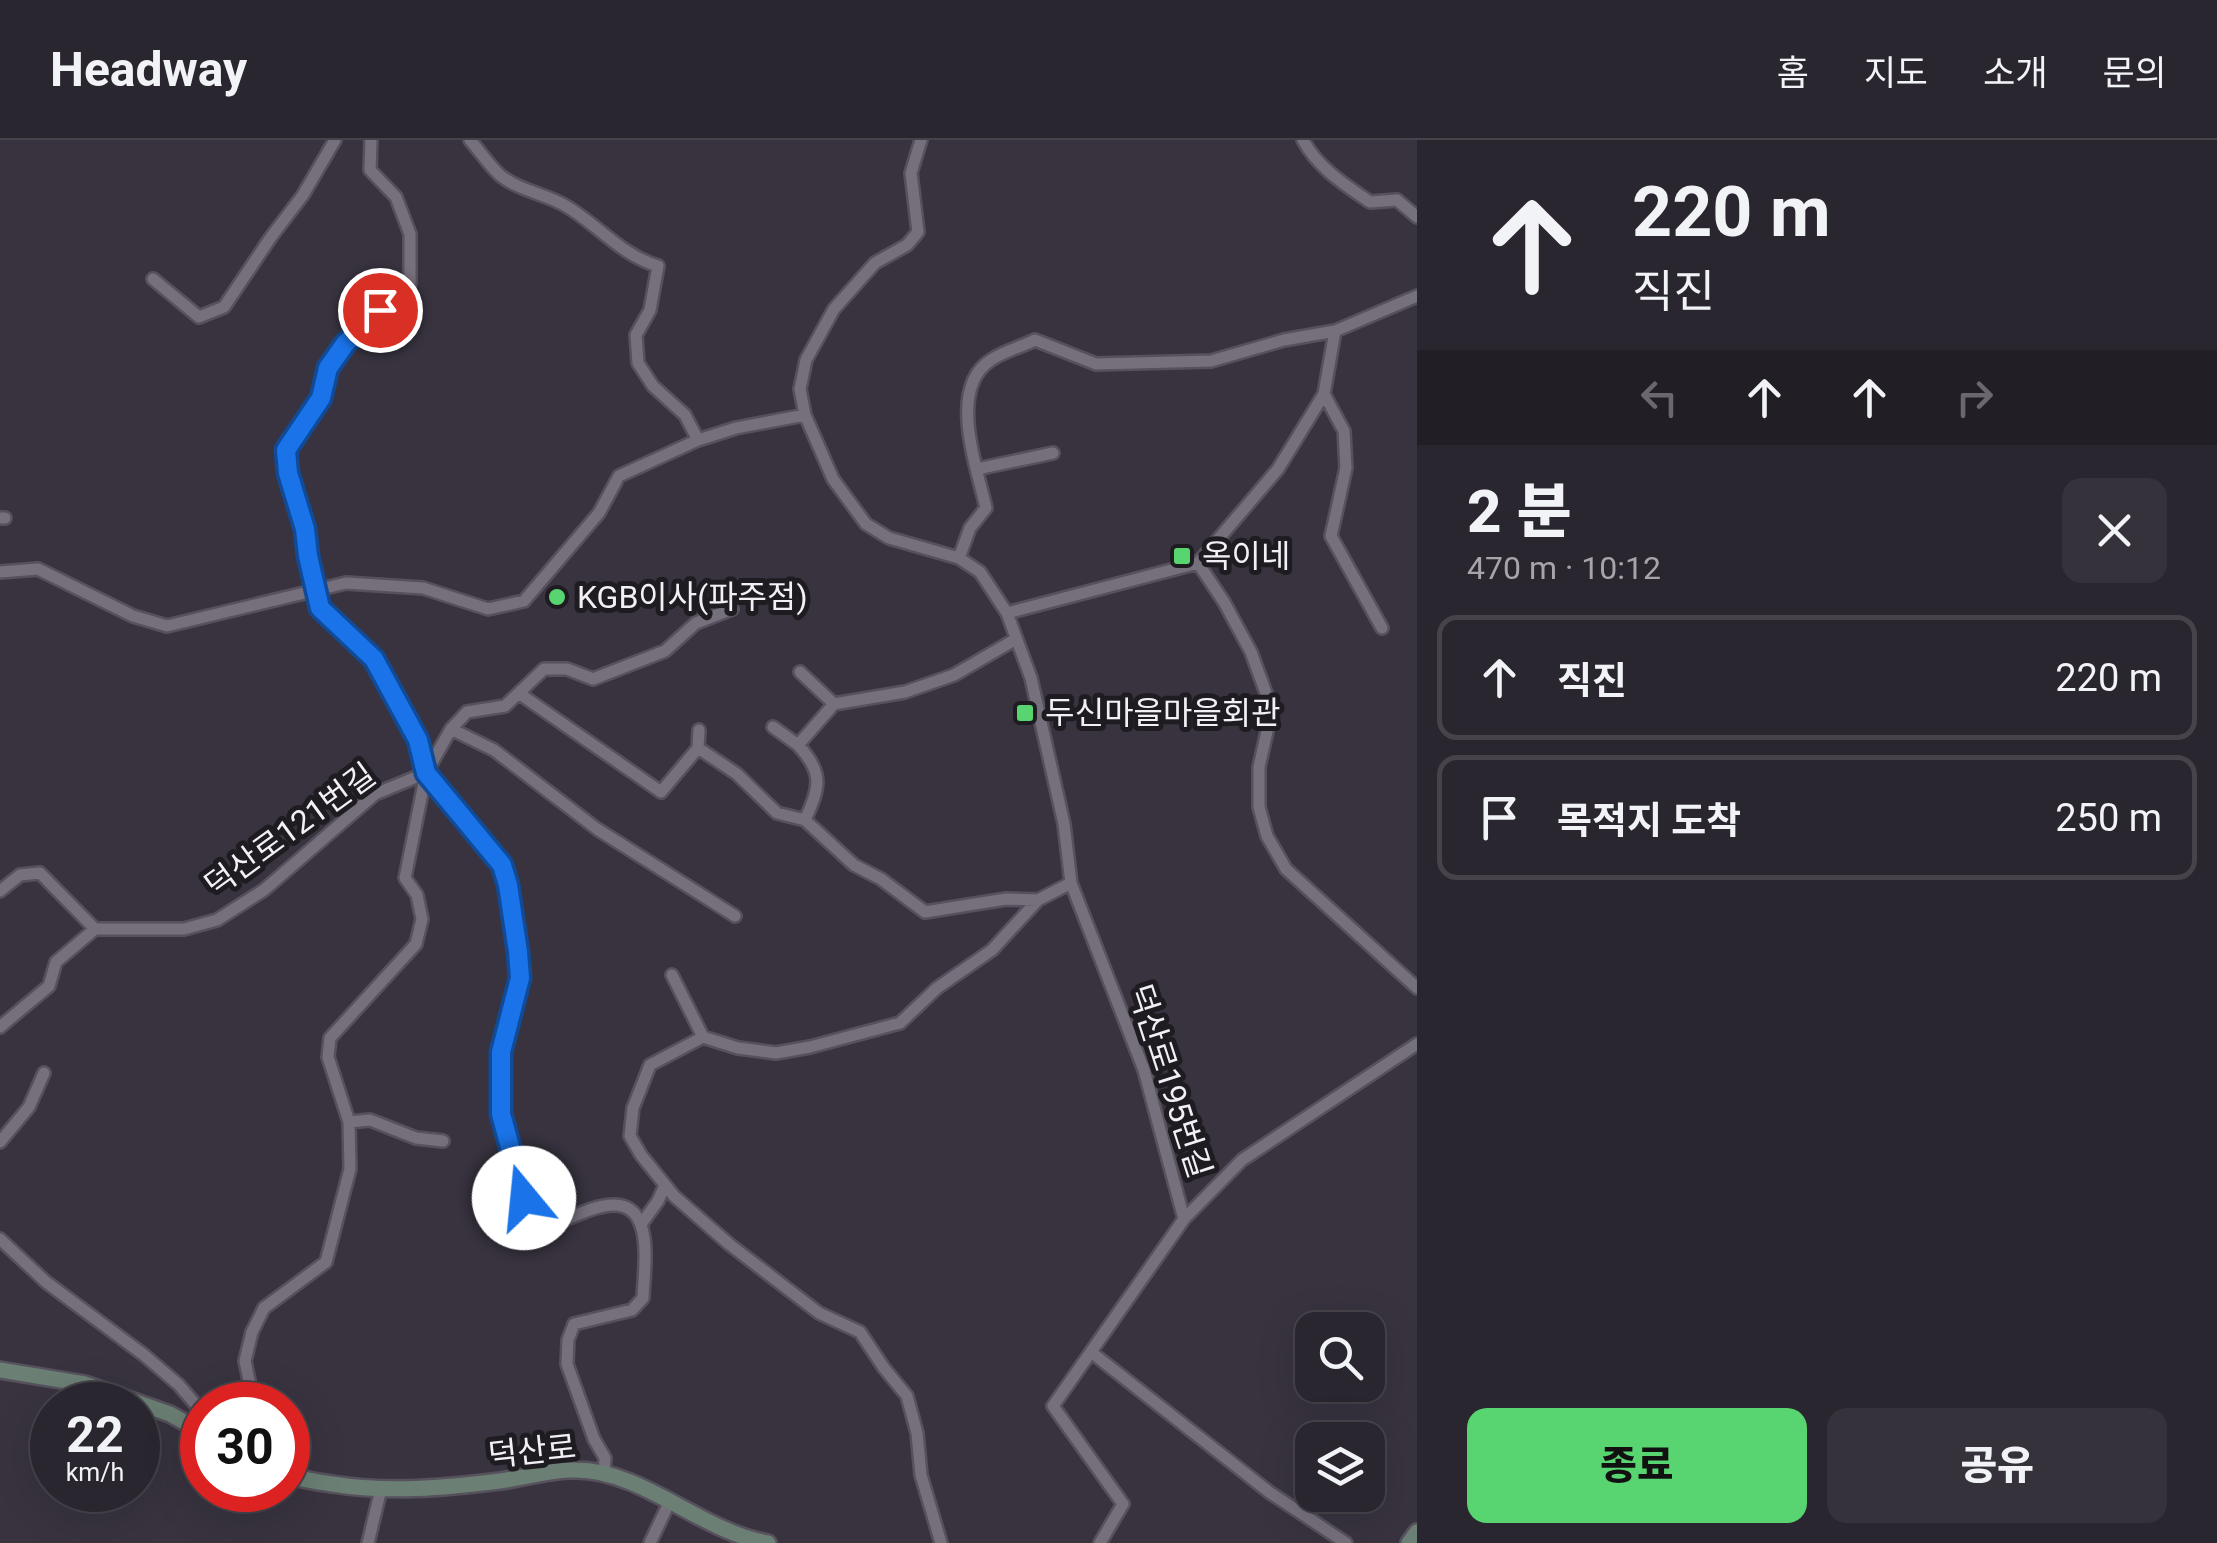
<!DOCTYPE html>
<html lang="ko">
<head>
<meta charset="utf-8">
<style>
  :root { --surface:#2a262f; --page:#36323b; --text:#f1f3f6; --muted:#a5a5aa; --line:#46434b; --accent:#58d570 }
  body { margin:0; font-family:Roboto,"Noto Sans KR",sans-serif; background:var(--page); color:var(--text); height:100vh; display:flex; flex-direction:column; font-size:38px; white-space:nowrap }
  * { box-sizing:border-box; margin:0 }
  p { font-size:32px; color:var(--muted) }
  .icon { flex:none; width:55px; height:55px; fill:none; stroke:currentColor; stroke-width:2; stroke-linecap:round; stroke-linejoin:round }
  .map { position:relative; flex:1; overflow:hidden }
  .drawer { display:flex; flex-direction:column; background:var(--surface); width:800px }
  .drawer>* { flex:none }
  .top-card { background:#2a262f; color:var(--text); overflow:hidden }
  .buttons { position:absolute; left:1295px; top:1172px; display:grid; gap:20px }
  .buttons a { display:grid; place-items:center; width:90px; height:90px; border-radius:20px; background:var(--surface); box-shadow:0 10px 40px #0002,0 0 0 2px var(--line); font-size:50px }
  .speed { position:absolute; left:30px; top:1242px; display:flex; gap:20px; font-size:50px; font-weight:700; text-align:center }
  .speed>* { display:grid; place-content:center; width:130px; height:130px; border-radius:50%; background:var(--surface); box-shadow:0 10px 40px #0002,0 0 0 2px var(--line); line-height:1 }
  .speed small { font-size:25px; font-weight:400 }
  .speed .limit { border:15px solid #d22; background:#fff; color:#111 }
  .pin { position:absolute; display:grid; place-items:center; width:85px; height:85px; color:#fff; margin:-42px; border:5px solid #fff; border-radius:50%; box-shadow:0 2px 10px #0007 }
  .me { position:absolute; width:110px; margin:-55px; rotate:343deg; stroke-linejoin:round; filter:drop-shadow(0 0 8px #0008) }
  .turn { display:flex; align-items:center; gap:35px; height:210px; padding:0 50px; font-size:45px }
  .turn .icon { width:130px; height:130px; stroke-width:2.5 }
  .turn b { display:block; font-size:70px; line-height:85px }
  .lanes { display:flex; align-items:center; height:95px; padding:0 50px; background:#0003; justify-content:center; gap:50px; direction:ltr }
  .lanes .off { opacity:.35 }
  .round { display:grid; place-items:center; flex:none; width:105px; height:105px; border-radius:20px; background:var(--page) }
  .head { display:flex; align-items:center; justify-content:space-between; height:170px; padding:0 50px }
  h1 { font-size:60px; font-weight:800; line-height:75px }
  .cta { display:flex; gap:20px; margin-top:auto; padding:20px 50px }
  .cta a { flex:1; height:115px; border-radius:20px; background:var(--accent); color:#111; font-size:40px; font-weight:800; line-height:115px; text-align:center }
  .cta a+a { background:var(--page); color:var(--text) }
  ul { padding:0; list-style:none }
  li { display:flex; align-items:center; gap:30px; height:125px; margin:0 20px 15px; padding:0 30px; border:5px solid var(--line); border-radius:20px }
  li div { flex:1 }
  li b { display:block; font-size:38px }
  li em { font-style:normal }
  header { display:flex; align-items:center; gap:60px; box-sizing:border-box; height:140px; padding:0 50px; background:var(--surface); border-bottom:2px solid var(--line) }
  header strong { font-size:48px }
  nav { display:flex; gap:55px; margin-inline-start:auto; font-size:35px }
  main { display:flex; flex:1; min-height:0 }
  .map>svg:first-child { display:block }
</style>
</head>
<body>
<header>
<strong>Headway</strong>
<nav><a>홈</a><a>지도</a><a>소개</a><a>문의</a></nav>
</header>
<main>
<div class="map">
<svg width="1417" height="1403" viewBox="0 0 1417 1403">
  <rect width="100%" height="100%" fill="#38333f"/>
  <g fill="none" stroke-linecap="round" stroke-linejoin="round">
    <g stroke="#56515c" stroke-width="16">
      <path id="street" d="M470,0c10,11 20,27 31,36 19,15 45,18 65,30 32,19 55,49 92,60l-8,44 -14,25 2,28 15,23 32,29 13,25
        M921,0l-10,33 7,59 -11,13 -32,18 -41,46 -28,51 -6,29 5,26 28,64 33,45 23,14 70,20 21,14 27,41 24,65 33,146 7,59 73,187 40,149
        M1303,0c15,28 42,45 67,62l27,-2 20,17
        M153,139l46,38 25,-10 47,-70 32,-42 32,-55
        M1324,254l20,37 2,37 -15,68 51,92
        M977,329l76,-16
        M0,378h5
        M959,418l11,-30 16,-20c-9,-41 -39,-120 5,-148 13,-9 30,-13 44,-20l61,24 115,-3 73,-21 51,-9 82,-35
        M1198,423l26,39 27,50 15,41 2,34 -9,40v40l8,29 19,33 131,119
        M0,432l38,-3 95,47 34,10 179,-43 77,5 65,21 36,-8 75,-88 20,-37 79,-36 38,-12 69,-13
        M1007,473l191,-50 80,-94 46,-75 11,-63
        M800,532l34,32
        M520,554l141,98 37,-44 39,26 40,39 28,7 49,45 27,14 44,33 81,-13 32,1 33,-17
        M773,587l25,18 36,-41 71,-12 49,-17 62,-36
        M451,589l43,21 103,79 138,87
        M798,605c26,28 22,42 7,75
        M698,608l1,-18
        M426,633l76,92 6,20 11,67 1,26 -19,74v62l23,85 10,20 17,7c17,-7 35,-17 53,-20 53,-10 40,60 39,92l-11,12 -58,14 -6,16 -1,24 27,75 11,19 -1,16
        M0,751l20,-16 20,-2 55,56
        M672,835l31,62
        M0,887l49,-41 7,-24 39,-33h89l33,-9 47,-30 111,-96 51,-21 25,-44 16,-17 38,-6 39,-37h23l26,10 72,-28 31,-28 36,-14
        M349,982l21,-2 46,18 27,3
        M0,1002l29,-35 15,-34
        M642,1083l16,-22 7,-16
        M0,1099l46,43 98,73 35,30 23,27
        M1091,1212l178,140 77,51
        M257,1265l-6,-15 -6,-29 7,-29 12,-24 62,-46 24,-93 -1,-47 -21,-65 2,-19 86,-94 6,-25 -5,-24 -12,-17 21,-105 -8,-33 -44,-81 -54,-51 -15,-79 -17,-56 -2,-22 35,-53 7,-29 17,-25 65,-60v-50l-14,-37 -26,-27 1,-30
        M368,1403l13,-54
        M650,1403l19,-40
        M941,1403l-20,-68 -4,-42 -10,-37 -23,-28 -24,-36 -41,-19 -90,-69 -55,-48 -33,-41 -11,-19 3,-28 17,-43 53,-28 35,11 38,5 34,-6 90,-24 37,-35 55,-38 46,-50
        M1100,1403l23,-39 -70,-98 131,-187 58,-59 175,-116"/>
    </g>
    <g stroke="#56515c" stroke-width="20">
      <path id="secondary" d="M0,1230l85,14 85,30 32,18
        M288,1334c14,6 29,8 44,10 56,9 112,4 168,-3 25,-3 51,-12 76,-11 66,0 126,62 192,73
        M1409,1403l8,-11"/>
    </g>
    <use href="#street" stroke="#76707d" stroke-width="11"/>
    <use href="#secondary" stroke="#6b7f74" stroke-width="15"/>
  </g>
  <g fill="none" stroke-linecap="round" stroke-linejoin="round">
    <g stroke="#114b97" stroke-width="25">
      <path id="route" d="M380,170l-35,34 -17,24 -7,30 -35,52 2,23 17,56 3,27 12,52 54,51 44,81 8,33 76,92 6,20 10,67 2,26 -19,74v62l23,84"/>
    </g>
    <use href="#route" stroke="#1a73e8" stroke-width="18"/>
  </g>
  <g fill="#58d570" stroke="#1e1c21" stroke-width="4">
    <rect x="1172" y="406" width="20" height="20" rx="5"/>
    <circle cx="557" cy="457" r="10"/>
    <rect x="1015" y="563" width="20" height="20" rx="5"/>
  </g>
  <g text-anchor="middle" stroke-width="10" stroke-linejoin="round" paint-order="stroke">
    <g font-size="32" fill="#f2eff7" stroke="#1e1c21" text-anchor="start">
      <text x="1202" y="427">옥이네</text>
      <text x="577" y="468">KGB이사(파주점)</text>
      <text x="1045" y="584">두신마을마을회관</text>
    </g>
    <g font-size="32" fill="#f2eff7" stroke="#1e1c21">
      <text transform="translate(290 690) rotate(-36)" y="11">덕산로121번길</text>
      <text transform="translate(1170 941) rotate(72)" y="11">덕산로195번길</text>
      <text transform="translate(532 1311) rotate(-6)" y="11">덕산로</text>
    </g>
  </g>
</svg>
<div class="buttons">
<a><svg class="icon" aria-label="search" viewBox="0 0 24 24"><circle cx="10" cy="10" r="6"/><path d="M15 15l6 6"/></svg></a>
<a><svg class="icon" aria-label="layers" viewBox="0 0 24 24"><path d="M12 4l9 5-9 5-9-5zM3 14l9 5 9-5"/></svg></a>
</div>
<div class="speed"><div>22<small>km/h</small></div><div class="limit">30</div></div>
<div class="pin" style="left:380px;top:170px;background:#d93025"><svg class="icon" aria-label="arrive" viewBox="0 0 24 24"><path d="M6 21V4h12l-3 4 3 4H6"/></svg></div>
<svg class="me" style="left:524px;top:1058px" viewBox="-20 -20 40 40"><circle r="19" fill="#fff"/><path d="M0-13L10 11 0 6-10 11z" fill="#1a73e8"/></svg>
</div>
<section class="drawer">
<div class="top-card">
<div class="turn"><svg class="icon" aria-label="ahead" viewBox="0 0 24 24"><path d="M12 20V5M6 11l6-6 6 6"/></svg><div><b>220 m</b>직진</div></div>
<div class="lanes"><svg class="icon off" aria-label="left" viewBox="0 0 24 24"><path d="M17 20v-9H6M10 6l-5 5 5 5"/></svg><svg class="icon" aria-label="ahead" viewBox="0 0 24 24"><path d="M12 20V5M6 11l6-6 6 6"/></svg><svg class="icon" aria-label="ahead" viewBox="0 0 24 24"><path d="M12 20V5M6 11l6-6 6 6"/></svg><svg class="icon off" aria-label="right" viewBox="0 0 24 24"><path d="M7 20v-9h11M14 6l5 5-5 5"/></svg></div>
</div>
<div class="head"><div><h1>2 분</h1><p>470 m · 10:12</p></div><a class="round"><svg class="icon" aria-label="close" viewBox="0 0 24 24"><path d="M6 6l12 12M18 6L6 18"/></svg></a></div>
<ul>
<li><svg class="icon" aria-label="ahead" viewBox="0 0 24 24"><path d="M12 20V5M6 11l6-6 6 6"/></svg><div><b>직진</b></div><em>220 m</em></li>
<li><svg class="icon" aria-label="arrive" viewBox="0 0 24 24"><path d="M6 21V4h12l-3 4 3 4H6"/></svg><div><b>목적지 도착</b></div><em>250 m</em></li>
</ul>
<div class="cta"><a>종료</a><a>공유</a></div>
</section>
</main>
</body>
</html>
